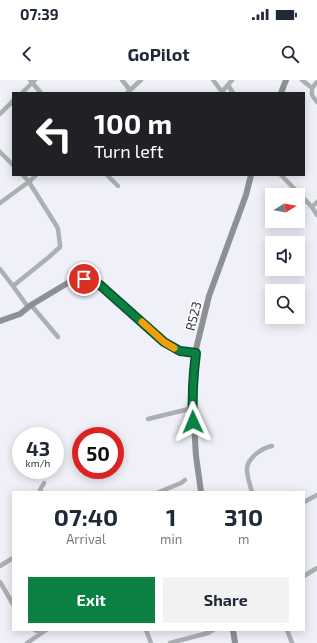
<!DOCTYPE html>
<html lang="en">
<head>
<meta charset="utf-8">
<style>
  :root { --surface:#fff; --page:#f2f2f3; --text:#1f2937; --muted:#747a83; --accent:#0b8043 }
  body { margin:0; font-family:"Exo 2",sans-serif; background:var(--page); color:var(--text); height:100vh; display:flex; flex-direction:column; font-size:15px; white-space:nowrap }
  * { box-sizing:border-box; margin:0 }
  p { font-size:13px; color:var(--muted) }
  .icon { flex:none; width:22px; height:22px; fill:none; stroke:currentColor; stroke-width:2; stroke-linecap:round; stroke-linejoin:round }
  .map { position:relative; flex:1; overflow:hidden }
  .sheet { position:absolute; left:12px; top:411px; width:293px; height:140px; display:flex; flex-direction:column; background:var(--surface); border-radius:0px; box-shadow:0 2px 10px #0003 }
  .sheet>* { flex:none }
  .top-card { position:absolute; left:12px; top:12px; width:293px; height:84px; border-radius:0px; box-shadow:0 2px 10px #0003; background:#202124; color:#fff; overflow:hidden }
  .needle { width:26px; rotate:79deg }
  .fabs { position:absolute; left:265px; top:108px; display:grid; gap:8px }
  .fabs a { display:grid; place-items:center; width:40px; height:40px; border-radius:0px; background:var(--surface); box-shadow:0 2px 10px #0003; font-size:20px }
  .speed { position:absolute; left:12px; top:347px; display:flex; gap:8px; font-size:20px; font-weight:700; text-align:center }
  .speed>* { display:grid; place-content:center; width:52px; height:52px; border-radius:50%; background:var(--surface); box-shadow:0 2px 10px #0003; line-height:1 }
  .speed small { font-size:10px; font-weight:400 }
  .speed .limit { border:6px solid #d22; background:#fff; color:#111 }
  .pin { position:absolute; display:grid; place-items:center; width:34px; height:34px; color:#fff; margin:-17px; border:2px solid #fff; border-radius:50%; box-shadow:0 1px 4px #0007 }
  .me { position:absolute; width:44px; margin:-22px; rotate:359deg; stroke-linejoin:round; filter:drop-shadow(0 0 3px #0008) }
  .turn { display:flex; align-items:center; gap:14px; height:84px; padding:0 16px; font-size:18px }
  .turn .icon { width:52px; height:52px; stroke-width:2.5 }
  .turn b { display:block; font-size:28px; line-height:34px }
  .eta { display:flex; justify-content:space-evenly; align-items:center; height:68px; text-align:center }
  .eta b { font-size:24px; font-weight:700; line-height:28px }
  .button { display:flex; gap:8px; margin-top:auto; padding:8px 16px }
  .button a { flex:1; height:46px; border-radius:0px; background:var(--accent); color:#fff; font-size:16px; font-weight:700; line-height:46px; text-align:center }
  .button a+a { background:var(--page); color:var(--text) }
  .status { display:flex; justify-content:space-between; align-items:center; height:28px; padding:0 20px; background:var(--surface); direction:ltr }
  .status svg { height:11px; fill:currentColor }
  header { display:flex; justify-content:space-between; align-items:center; height:52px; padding:0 16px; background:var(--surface); font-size:18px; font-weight:700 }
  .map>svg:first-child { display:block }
</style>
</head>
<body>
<div class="status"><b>07:39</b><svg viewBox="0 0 49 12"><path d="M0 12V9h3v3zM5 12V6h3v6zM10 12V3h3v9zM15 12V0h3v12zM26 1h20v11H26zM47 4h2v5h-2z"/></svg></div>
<header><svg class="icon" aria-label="back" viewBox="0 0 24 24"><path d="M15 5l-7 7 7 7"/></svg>GoPilot<svg class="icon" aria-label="search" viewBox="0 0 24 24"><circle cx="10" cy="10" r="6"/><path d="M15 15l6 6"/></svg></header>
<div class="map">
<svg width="317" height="563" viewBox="0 0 317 563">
  <rect width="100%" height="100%" fill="#eff0f8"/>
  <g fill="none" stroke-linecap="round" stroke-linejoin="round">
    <path stroke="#adb0b2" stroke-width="4.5" d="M30,0l11,13
      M122,0l8,10
      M213,0l9,12
      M302,0l10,8 5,-6
      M228,5l5,8
      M312,8v7l5,7
      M22,13l13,-13
      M127,13l14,-13
      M221,13l11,-13
      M0,34l13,-13
      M0,72l13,13
      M107,95l11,11
      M281,95l31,32 5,8
      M0,123l30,-22 6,-6
      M312,127l5,-5
      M0,189l13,17 15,21
      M13,206l36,-29 11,-10v-2l-2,-16 -2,-4 -27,-43 -6,-7
      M31,225l27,32
      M148,339l45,-11
      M41,412l-1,-2 4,-7
      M159,412l22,-9 4,-3
      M252,412c-2,-7 -5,-15 -5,-23 0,-11 15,-21 25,-23
      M304,422l13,-7
      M0,486l13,-8
      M304,496l13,-8
      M0,502l13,22
      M35,550l6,2
      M146,550l5,13
      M287,550l5,13
      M27,563l19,-13
      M170,563l38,-10 5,-3"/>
    <path stroke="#8d9094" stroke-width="6" d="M281,13l5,-13
      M0,241l20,-7 11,-9 40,-24 6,-2h6l9,2 8,4 65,57 15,9 16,2
      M201,412l-5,-36 -3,-48 1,-38 2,-21 13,-53 37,-101 5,-20
      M233,550l2,13"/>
  </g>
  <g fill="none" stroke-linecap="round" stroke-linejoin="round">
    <g stroke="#07532c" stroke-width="10">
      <path id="route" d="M84,199l8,2 8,4 64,57 16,9 16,2c-3,23 -4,46 -3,69"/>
    </g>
    <use href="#route" stroke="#0b8043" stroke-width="7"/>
    <path stroke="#f59e0b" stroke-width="7" d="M142,242l22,20 10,6"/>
  </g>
  <g text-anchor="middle" stroke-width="3" stroke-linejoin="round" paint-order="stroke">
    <g font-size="13" fill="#333336" stroke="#fff">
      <text transform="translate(193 236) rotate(-76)" y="5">R523</text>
    </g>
  </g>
</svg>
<div class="fabs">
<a><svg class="needle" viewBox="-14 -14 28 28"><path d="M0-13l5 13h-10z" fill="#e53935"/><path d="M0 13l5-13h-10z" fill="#747a83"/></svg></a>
<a><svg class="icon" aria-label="sound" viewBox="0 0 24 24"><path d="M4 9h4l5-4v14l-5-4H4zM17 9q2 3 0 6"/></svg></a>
<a><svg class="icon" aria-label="search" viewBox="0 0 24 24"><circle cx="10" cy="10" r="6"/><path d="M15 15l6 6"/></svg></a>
</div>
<div class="speed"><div>43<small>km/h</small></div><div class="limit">50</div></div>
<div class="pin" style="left:84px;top:199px;background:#d93025"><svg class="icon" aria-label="arrive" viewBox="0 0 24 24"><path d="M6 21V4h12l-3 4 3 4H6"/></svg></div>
<svg class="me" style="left:193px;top:342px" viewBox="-20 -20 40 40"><path d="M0-17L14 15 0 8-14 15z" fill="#0b8043" stroke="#fff" stroke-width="4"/></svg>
<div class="top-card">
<div class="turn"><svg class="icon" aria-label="left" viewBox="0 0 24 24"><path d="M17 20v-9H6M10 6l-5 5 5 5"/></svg><div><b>100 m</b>Turn left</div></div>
</div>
<section class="sheet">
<div class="eta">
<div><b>07:40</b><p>Arrival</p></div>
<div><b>1</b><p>min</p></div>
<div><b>310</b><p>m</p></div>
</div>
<div class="button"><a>Exit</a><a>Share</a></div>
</section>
</div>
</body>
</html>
